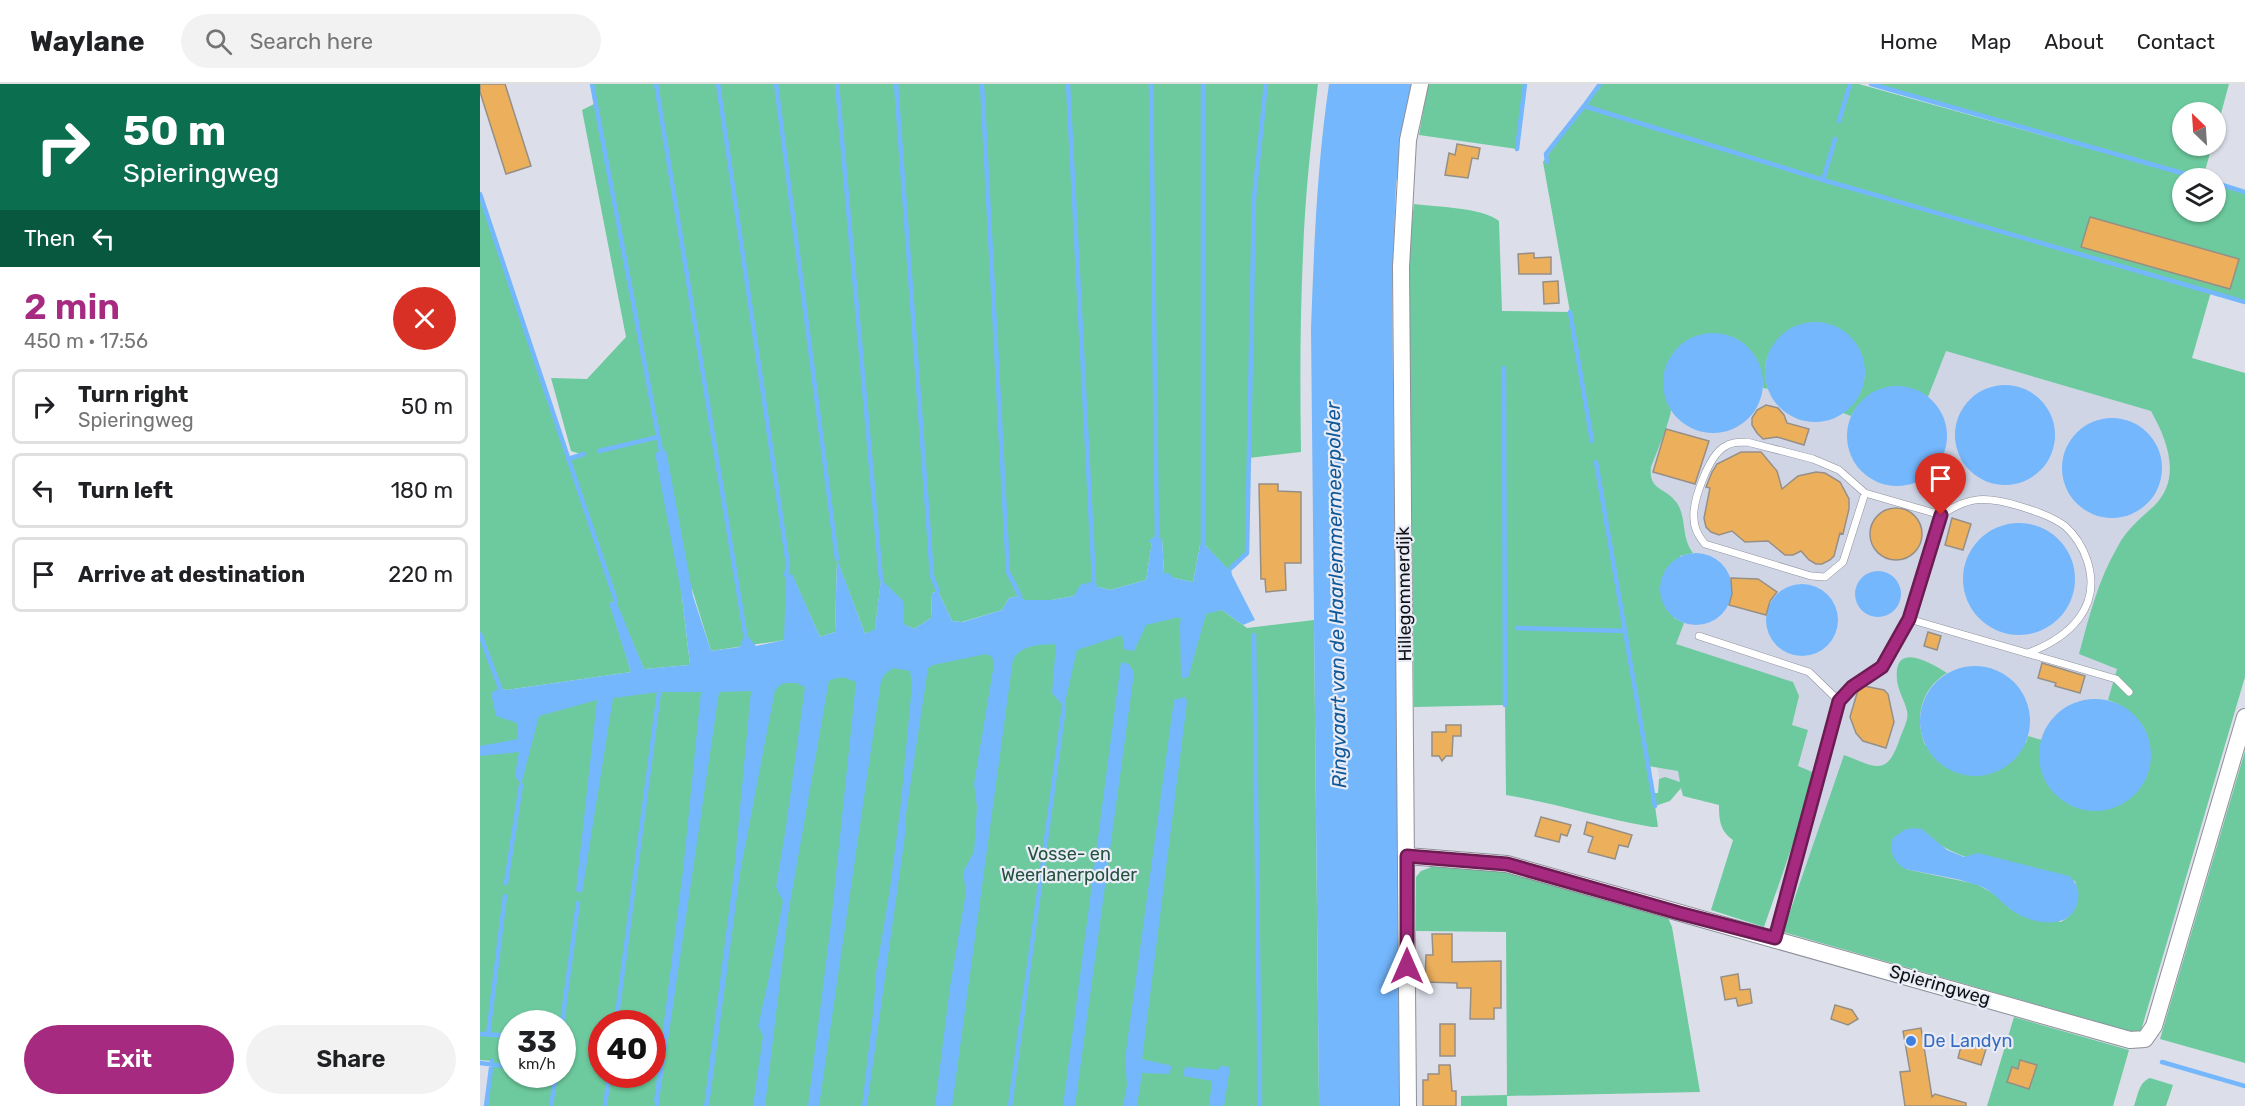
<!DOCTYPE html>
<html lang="en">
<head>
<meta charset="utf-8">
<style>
  :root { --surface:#fff; --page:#f2f2f2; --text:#202124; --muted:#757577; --line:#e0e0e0; --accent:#a62b80 }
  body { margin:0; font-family:Rubik,sans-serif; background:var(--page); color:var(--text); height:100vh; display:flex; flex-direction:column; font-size:22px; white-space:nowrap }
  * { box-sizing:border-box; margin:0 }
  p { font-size:20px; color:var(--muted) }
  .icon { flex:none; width:33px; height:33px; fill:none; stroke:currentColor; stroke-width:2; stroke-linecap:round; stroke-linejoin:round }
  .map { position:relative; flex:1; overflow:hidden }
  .panel { display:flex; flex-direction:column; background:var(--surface); width:480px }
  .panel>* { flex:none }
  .hud { background:#0b6e4f; color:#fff; overflow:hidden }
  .needle { width:39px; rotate:335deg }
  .fabs { position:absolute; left:1692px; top:18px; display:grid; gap:12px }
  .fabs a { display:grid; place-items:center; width:54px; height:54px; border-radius:50%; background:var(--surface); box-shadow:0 2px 4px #0004; font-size:30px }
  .speed { position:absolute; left:18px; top:926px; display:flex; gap:12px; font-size:30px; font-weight:700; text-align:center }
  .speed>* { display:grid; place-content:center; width:78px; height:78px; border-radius:50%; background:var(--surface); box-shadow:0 2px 4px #0004; line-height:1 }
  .speed small { font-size:15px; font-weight:400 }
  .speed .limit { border:9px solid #d22; background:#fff; color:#111 }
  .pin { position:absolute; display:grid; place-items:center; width:51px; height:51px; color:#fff; margin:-62px -26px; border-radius:50% 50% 50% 0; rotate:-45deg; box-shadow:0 0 6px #0007 }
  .pin .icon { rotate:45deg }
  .me { position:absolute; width:66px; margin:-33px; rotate:0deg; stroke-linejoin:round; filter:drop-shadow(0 0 4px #0008) }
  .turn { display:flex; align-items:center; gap:21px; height:126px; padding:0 24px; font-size:27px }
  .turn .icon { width:78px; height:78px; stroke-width:2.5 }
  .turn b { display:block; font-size:42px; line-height:51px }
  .then { display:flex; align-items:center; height:57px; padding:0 24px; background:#0003; gap:12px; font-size:22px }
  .round { display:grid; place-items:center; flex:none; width:63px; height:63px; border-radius:32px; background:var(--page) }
  .overview { display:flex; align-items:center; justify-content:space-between; height:102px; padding:0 24px }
  h1 { font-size:36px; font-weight:600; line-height:45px; color:var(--accent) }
  .action { display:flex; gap:12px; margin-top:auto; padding:12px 24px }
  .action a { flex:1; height:69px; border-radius:36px; background:var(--accent); color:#fff; font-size:24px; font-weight:600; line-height:69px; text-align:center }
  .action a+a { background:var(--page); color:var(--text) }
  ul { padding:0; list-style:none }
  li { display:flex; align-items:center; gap:18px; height:75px; margin:0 12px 9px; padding:0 12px; border:3px solid var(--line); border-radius:9px }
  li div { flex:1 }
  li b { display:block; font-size:22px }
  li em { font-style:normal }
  header { display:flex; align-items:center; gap:36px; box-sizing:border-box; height:84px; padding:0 30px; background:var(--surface); border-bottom:2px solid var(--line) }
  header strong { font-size:28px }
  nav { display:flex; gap:33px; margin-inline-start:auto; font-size:21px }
  .search { width:420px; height:54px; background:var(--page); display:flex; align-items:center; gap:15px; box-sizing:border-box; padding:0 21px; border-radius:33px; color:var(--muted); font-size:22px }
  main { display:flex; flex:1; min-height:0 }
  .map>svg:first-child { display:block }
</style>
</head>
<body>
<header>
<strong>Waylane</strong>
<div class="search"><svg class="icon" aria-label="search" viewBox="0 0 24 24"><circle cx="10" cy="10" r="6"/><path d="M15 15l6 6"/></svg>Search here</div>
<nav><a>Home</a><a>Map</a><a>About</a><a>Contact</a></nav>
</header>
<main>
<section class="panel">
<div class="hud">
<div class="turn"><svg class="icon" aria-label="right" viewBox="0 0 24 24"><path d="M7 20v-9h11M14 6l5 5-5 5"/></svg><div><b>50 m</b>Spieringweg</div></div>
<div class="then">Then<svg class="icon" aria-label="left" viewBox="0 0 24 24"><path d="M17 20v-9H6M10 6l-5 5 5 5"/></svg></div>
</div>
<div class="overview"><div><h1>2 min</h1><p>450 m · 17:56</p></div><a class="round" style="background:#d93025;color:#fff"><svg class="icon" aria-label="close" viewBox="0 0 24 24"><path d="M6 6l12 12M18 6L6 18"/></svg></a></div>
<ul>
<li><svg class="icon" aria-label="right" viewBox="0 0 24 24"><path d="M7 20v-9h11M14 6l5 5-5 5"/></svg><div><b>Turn right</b><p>Spieringweg</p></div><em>50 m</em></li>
<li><svg class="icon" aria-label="left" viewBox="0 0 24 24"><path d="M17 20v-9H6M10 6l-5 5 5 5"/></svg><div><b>Turn left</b></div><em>180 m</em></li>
<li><svg class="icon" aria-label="arrive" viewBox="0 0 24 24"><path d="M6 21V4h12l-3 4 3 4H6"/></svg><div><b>Arrive at destination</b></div><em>220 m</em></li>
</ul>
<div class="action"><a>Exit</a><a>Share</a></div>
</section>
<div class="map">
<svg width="1765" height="1022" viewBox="0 0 1765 1022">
  <rect width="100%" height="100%" fill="#dcdfe9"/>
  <path fill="#d0d5e6" d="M1096,149l669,200 -115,570 -381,-119 20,-64 -109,-36z"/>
  <path fill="#6dca9e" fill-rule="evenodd" d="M112,0h726c-7,57 -13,113 -15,170 -3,66 -3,132 -2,198l-52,6 -2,95 -18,18 -24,-26h-5l-7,37 -19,-4 -10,-5 -2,-34 -10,3 -6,38 -36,10 -12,-3 -20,5 -4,4 -22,4h-28l-4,-4 -11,2 -7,12 -40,12 -10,-1 -14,-30 -6,2 -1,25 -17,11 -11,-5 -22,-44 -6,50 -10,4 -28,-74 -2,72 -15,5 -28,-62h-5l-2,65 -74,11 -19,-62 -10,8 8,68 -46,4 -29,-68 -5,2 21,69 -125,18 -6,-2 4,12 718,-90 25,18 67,-8 5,486h-833l6,-45 -12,-1v-866l88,265 15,-4 -12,-4 -20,-73 36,1 39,-42 -44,-227 14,-7zM32,939h50v51h-50zM122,939h50v51h-50z
    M948,0h97l-8,65 -98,-14z
    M1120,0h259l250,70 -238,-70h358l-13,48v-20h-34v34h30l-9,32h-21v34h34v-28l29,8v110l-34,-10 -19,66 53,15v304l-105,357 -357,-102 61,-177c32,12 43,23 56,-17 3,-8 9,-19 7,-27 -2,-10 -9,-20 -10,-31 -4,-40 34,-17 50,-7 -26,15 -33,46 -22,72l101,-2 2,-7 14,4 -2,10 106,28c13,-35 -3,-66 -38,-78l9,-31 -38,-15c10,-37 19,-74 39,-108 8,-16 24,-29 37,-41 27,-28 12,-65 -4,-94l-205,-60 -18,46c-27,-19 -61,-11 -77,19l-8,-3c60,-47 -18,-128 -67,-71 -12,14 -13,30 -8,47l-5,-1v-7l-23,-40c-36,-20 -78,5 -76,47 0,8 7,15 7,22 0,8 -16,47 -20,57 -3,24 15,20 26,36 10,16 4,34 16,50l-13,3 -6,62 10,5 -8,21 117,38 6,14 -7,29 16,5 -10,36 19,8 -53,153 -53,-17 22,-70c-13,-9 -14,-20 -14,-35l-36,-9 -2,-8 -11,13 -15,5 3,21h-6c-49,-8 -97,-24 -146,-32l-1,-90 -91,2 -5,-459 5,-44c22,3 67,3 85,17l3,90 68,1 -27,-150zM1168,682l30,5 2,11 -15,-5 -6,2 -1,14h-5zM1456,758c31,23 99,31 139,39 5,18 3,31 -14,41l-51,-13 -12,-13 -22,-12 -71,-15z
    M1765,667v312l-85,-24z
    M954,782l81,7 153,45 4,9 28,165 -193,4v10h-46v-10l46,-1 -1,-163 -90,-1v-54l5,-6z
    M1534,933l115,33 -16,56h-126z
    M1670,994l23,7 -7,21h-32c4,-11 5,-24 16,-28z"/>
  <path fill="#74b7fd" d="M849,0h82l-15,100 -4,108 9,814h-82l-8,-777c3,-82 6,-164 18,-245z
    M1285 288a50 50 0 1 1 100 0a50 50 0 1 1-100 0Z
    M1183 299a50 50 0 1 1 100 0a50 50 0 1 1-100 0Z
    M1475 351a50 50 0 1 1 100 0a50 50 0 1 1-100 0Z
    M1367 352a50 50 0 1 1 100 0a50 50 0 1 1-100 0Z
    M1582 384a50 50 0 1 1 100 0a50 50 0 1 1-100 0Z
    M186,366l27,146 18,55 29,-4 5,-14 11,13 28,-6 2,-65 6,-1 28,63 15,-5 2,-73 28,75 10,-5 6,-50 22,22 1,23 10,5 17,-11 1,-25 6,-2 14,30 11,1 39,-12 7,-12 11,-2 5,4h27l22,-4 6,-11 14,-4 4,6 12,3 36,-10 6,-39 10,-3 2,35h4l6,5 19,4 7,-37h5l24,25 2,-2 1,7 23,45 -12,5 -21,-15 -16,4 -18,64h-7l-1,-54 1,-6h-6l-29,7 -12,26 -10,-2 -2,-14 -45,15 -13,57 -12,-14 4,-49c-16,1 -33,0 -43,15l-61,447h-17l15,-119 16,-95 -3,-20 11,-20 3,-45 -3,-23 20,-120 -2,-7 -6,-3 -53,11 -5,3 -22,146v14l-39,278h-5l12,-101 2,-32 14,-84 11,-86 11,-118 -2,-14 -17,-3 -8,6 -4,7 -62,425h-11l23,-183 25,-241 -13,-5 -14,3 -41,235 -23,191h-12l10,-70 -5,-10 10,-44 15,-81 -7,-14 10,-60 19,-140 -9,-4h-13l-8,7 -35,183 -31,233h-5l30,-234 17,-181 -32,1 -60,409h-5l29,-230 18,-179h-42l-46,6 -31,195 -6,-2 21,-191 -58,16 -18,69 -6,-9 4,-24 -39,4v-10l38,-7 -1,-16 -21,-7 -5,-23 9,-5 6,2 125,-18 -22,-69 7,-2 28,68 46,-4 -8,-68 -27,-144z
    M1483 495a56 56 0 1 1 112 0a56 56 0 1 1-112 0Z
    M1180 505a36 36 0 1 1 72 0a36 36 0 1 1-72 0Z
    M1375 510a23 23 0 1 1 46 0a23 23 0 1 1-46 0Z
    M1286 536a36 36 0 1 1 72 0a36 36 0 1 1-72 0Z
    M641,578l8,2 5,9 -59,433h-12z
    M1440 637a55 55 0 1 1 110 0a55 55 0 1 1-110 0Z
    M705,613l2,5 -45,357 30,7 -3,8 -27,-1 -5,33h-14l4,-21 -2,-26 49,-359z
    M1559 671a56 56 0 1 1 112 0a56 56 0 1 1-112 0Z
    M1433,744l9,1 25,21 17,7 14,-4 91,23c7,6 11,14 9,24 -6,33 -48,24 -68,9 -11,-9 -18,-19 -33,-24 -23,-8 -48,-11 -72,-16 -12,-7 -16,-18 -12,-31l11,-8z
    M740,982l10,1 -6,39h-15l3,-25 -29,-5 2,-9 33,3z"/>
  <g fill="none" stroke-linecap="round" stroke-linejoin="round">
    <path stroke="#74b7fd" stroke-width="4.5" d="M112,0l69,367
      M176,0l89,549
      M238,0l70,481 -2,10
      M296,0l61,475
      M357,0l44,495
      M416,0l36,492 6,15
      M502,0l26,488 12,24
      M588,0l26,497
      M671,0l6,454 -5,3
      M1391,0l328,94
      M1104,22l16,-22
      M1359,37l11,-37
      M1037,65l8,-65
      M1067,78l-1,-8 38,-48 239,74 12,-41
      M1343,96l422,122
      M1736,99l29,9
      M0,110l136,407
      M1090,228l22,129
      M1024,284l1,337
      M119,367l59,-14
      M88,375l16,-5
      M1116,378l59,344
      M723,461v-461
      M751,484l16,-15 7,-355 12,-114
      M1037,544l108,3
      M0,550l20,54
      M774,551l6,471
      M26,799l15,-98
      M82,939l16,-120
      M136,939l43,-331
      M0,950l32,2
      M8,951l17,-139
      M110,959h12
      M1682,978l83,24
      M0,979l32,4
      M6,1022l6,-45
      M71,1022l5,-32
      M125,1022l4,-32
      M177,1022v-5
      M530,1022l54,-399"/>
  </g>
  <path fill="#ecb05d" stroke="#968f86" stroke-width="1.5" d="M0,0h25l26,82 -25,8 -26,-82z
    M977,60l23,4 -2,11 -6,-1 -4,20 -23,-3 4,-22 6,2z
    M1610,133l149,42 -9,30 -149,-42z
    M1054,169v5l17,-1v17h-32l-1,-20z
    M1078,197l1,22 -15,1 -1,-22z
    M1286,321l12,3 6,7 3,8 22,6 -5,16 -27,-8 -14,2 -6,-6 -5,-8v-7l5,-8z
    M1186,345l43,12 -14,43 -42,-12z
    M1261,368h20l16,19 5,18 16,-13 18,-4 9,1 15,9 9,17v10l-6,25 -3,-1 -6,23 -4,4 -8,4h-6l-7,-4 -8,-9 -8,4h-8l-17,-14 -23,1 -13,-11 -13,4 -8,-3 -5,-5 -2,-9 6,-30 -4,-1 6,-15 5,-8z
    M779,400h19v7l23,1v71h-16l1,27 -20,2 -1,-13h-4z
    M1390 450a26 26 0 1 1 52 0a26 26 0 1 1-52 0Z
    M1472,434l19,6 -8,26 -18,-5z
    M1251,494l27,1 19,13 -7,9 -4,14 -37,-10 3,-11z
    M1448,548l13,4 -4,14 -13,-4z
    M1562,579l43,13 -5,17 -25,-7 1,-3 -18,-5z
    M1384,602l20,4 4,4 6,28 -8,26 -23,-7 -7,-8 -6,-16 8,-27z
    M966,641h15v11h-8l-1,20h-6l-4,5 -3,-5h-7v-24h14z
    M1061,733l30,8 -4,11 -6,-2 -2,8 -24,-6z
    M1107,738l45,13 -4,12 -9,-2 -4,14 -27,-7 5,-15 -9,-3z
    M952,850h20v28l49,-1v47h-7v11h-24l1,-31h-14v-5l-32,-1 1,-27h7z
    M1258,890l2,16 10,-1 2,14 -14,3 -2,-8 -11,2 -4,-23z
    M1355,921l17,5 6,9 -10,6 -17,-6z
    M960,940h15v32h-15z
    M1441,944l11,69 3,-3 31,9v3h-61l-5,-34 10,-1 -7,-40z
    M1482,958l24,7 -5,16 -23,-7z
    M1540,976l17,5 -8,24 -22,-7 5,-15 6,2z
    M959,981h11l2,26h4v15h-33v-26h5v-6h11z"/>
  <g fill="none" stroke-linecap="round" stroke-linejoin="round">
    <g stroke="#8d909a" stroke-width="8">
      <path id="service" d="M1461,431c28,-19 46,-19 78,-9 16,5 32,10 46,20 10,9 18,22 22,34 16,48 -19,78 -59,93
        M1429,535l207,60 13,13
        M1219,552l110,36 30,29
        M1295,854l64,-237 13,-14 30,-20 27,-48 32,-104 -76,-22 -26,-23 -26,-11 -66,-17c-8,0 -16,0 -23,5 -15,9 -32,54 -30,72 0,10 5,18 11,25l106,32 14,1 18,-15 22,-69"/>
    </g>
    <g stroke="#8d909a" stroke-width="18">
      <path id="tertiary" d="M927,772l100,8 623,176 15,-1 9,-13 91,-309
        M928,1022l-7,-839 7,-127 12,-56"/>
    </g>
    <use href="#service" stroke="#fff" stroke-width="7"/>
    <use href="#tertiary" stroke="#fff" stroke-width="16"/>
  </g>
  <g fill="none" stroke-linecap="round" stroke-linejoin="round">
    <g stroke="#6c1c53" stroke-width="15">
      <path id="route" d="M927,882v-110l100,8 172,49 96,25 64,-237 13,-14 30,-20 27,-48 32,-104"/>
    </g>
    <use href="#route" stroke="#a62b80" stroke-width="10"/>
  </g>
  <circle fill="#3f7fe0" stroke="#e9ecf6" stroke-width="2" cx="1431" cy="957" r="6"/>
  <g text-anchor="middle" stroke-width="4.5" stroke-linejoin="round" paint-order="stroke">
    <g font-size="18" fill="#111216" stroke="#e9ecf6">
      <text transform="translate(924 510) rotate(-91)" y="6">Hillegommerdijk</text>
      <text transform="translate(1460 901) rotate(16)" y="6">Spieringweg</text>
    </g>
    <g font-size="18" fill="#24513c" stroke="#e9ecf6">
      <text x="589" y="776">Vosse- en<tspan x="589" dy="21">Weerlanerpolder</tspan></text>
    </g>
    <g font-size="18" fill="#366cbe" stroke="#e9ecf6" text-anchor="start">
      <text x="1443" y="963">De Landyn</text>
    </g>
    <g font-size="20" font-style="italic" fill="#115897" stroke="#e9ecf6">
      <text transform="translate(856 511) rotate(-91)" y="7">Ringvaart van de Haarlemmermeerpolder</text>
    </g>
  </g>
</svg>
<div class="fabs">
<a><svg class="needle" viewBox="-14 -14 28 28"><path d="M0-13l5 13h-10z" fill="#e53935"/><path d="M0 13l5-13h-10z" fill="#757577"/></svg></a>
<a><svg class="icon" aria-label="layers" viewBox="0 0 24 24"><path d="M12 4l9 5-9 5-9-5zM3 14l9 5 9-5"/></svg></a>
</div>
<div class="speed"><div>33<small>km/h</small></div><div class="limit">40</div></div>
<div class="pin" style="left:1461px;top:431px;background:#d93025"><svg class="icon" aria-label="arrive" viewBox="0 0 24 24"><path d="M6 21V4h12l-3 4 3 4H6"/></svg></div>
<svg class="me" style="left:927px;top:882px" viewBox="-20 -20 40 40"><path d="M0-17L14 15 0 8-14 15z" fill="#a62b80" stroke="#fff" stroke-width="4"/></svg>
</div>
</main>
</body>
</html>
